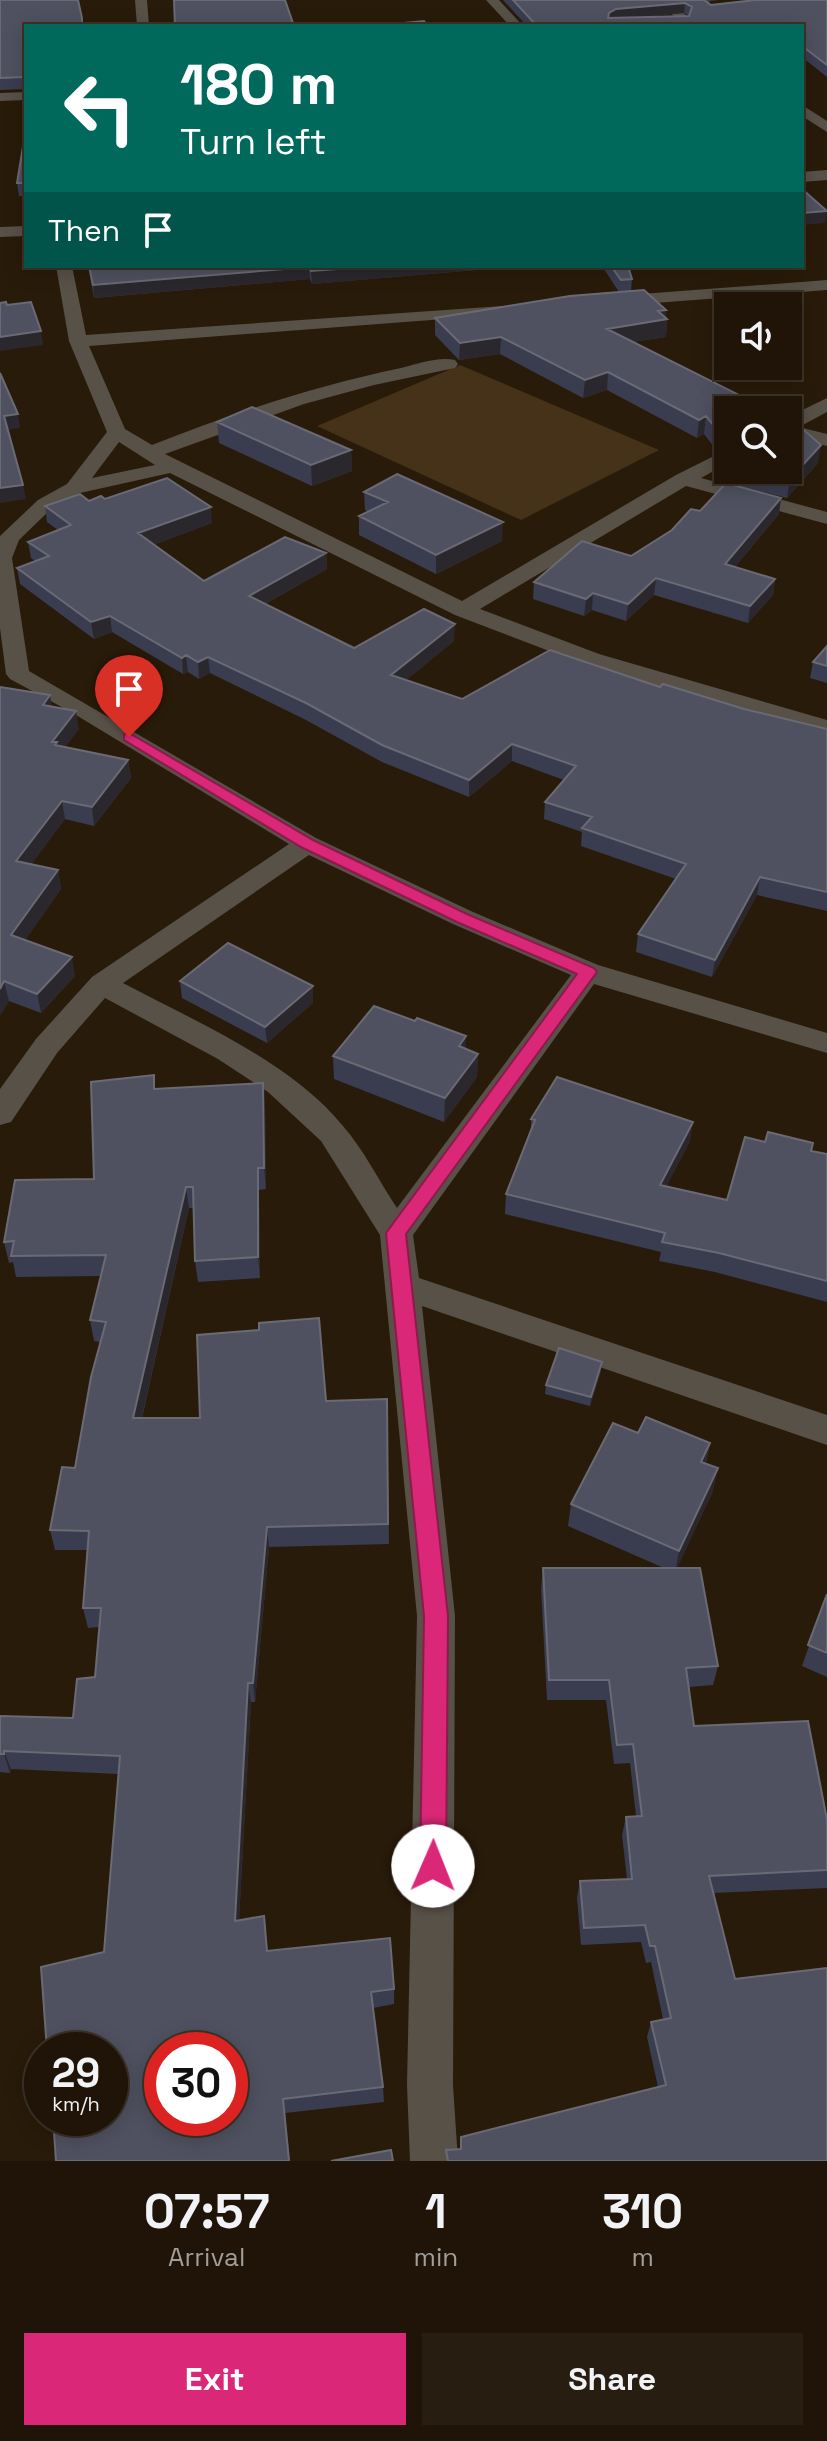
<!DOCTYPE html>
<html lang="en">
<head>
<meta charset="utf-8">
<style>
  :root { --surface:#1f1407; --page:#271d11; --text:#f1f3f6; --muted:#a19e9b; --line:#3c3328; --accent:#db2777 }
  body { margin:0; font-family:"Space Grotesk",sans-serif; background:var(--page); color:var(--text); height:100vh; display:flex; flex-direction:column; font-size:30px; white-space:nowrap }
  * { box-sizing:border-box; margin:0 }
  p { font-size:26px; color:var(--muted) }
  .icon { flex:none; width:44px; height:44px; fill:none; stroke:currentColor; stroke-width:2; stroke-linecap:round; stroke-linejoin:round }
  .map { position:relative; height:2161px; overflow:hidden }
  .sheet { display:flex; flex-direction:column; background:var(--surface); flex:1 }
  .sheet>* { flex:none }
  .banner { position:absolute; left:24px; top:24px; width:780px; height:244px; border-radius:0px; box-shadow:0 4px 20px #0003,0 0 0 2px var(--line); background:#00695c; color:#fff; overflow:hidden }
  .buttons { position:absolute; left:714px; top:292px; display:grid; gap:16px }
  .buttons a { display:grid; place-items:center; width:88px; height:88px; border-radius:0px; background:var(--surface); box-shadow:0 4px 20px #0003,0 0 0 2px var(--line); font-size:40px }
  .speed { position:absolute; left:24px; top:2032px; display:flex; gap:16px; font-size:40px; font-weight:700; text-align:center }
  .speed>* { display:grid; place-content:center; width:104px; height:104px; border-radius:50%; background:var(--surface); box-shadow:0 4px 20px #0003,0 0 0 2px var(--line); line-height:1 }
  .speed small { font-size:20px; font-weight:400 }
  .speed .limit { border:12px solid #d22; background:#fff; color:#111 }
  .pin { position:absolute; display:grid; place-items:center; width:68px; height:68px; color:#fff; margin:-82px -34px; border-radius:50% 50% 50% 0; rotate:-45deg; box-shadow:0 0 8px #0007 }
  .pin .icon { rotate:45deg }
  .me { position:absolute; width:88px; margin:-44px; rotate:1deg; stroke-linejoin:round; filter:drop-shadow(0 0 6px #0008) }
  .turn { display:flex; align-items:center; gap:28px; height:168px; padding:0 24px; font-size:36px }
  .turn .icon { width:104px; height:104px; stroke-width:2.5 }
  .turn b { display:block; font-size:56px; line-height:68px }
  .then { display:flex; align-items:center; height:76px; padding:0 24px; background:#0003; gap:16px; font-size:30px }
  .eta { display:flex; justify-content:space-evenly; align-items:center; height:136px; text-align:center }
  .eta b { font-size:48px; font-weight:800; line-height:56px }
  .cta { display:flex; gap:16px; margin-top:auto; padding:16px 24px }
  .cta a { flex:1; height:92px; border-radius:0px; background:var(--accent); color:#fff; font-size:32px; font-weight:800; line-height:92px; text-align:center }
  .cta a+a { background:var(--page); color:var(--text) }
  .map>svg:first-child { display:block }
</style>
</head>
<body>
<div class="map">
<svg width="827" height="2161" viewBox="0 0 827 2161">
  <rect width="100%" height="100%" fill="#291b09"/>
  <path fill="#453219" d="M460,365l199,85 -138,70 -204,-94z"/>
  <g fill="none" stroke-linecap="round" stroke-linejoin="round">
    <path fill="#585148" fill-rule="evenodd" d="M135,0h12l2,26h-12z
      M486,0h13l24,26h-13z
      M657,0h13l27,26h-13z
      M26,92v8l-26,1v-8z
      M802,105l25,16v11l-25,-16z
      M827,170v10l-25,2v-10z
      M26,226v10l-26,1v-10z
      M56,266h16l14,69 430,-30 3,4 -3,4 -6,1 -421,32 36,83 27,16c81,-32 163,-59 249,-77 16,-4 38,-12 54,-8l3,4 -3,4 -81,17 -70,19 -139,50 297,147 214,-126 52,-26v14l-27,15 126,34v12l-141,-38 -206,123 119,45 228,66v15l-244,-71 -128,-49 -285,-142 -90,20 -28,15 -33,32 -7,18 17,113 287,167 157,74 125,53 229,68v20l-233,-69 -181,251 6,43 408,137v30l-405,-139 33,310 -2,469 5,76h-48l-3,-76 10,-469 -37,-381 -59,-94 -53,-49 -50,-33 -113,-61 -48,55 -46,69 -11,3v-36l36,-50 56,-62 197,-133 -218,-132 -61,-33 -4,-5 -6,-46v-92l38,-36 29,-16 40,-52 -38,-91zM119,442l36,23 -63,13zM309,855l144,69 118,51 -174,233c-18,-27 -33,-58 -54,-82 -53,-65 -147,-104 -220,-143z
      M827,280v10l-213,16 -9,-5 9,-5z
      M827,398v14l-28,15 28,7v12l-39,-10v-19z"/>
  </g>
  <path fill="#3a3d50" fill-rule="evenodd" d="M0,0l82,18 1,8h-57v63l-26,1z
    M503,0h216l-9,1 -2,2 3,2 116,-5v77l-25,-20v-31h-275zM684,13l5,3 -51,1z
    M26,128v68h-7l-2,-13z
    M88,266h401l-1,3 -176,15 -2,-5 -216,19z
    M602,266h26l4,13 -1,12 36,28 -1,18 -33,5 95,68v36l-11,5 -13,-17 -7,4 -90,-48 -24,8 -83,-44 -41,6 -24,-25v-17l184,-26z
    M217,422l134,28 1,21 -40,15 -93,-43z
    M818,463l-31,35 -50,-13 2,-15h49z
    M364,492l138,49 -66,33 -77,-39v-19l9,-4 -3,-2z
    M105,499l107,24 -59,22 51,36 122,-28 1,16 -62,35 89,44 100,-7 -48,39 56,19 198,-12 167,42v182l-70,-16 -45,82 -76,-25 2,-18 38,-55 -95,-33 1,-14 -38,-13 1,-17 19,-22 -52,-19 -43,36 -87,-35 -76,-42 -96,-47 -11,6 -11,-7 -5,2 -71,-42 -18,7 -74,-55 -3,-16 18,-7 -4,-3 -3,-16 30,-12 -11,-8 -2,-16z
    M700,511l79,3 -44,53 40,12 -2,16 -25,28 -94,-28 -28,26 -34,-11 -8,6 -51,-17 1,-17 97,-26z
    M827,646v37l-17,-5 3,-16z
    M0,687l52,19 27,23 -14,18 63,13 3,18 -37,48 -29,-7 -34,45 27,6 3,19 -36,51 50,36 -34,37 -32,-12 -9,14z
    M180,981l133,22 -46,40 -85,-45z
    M478,1054l-1,23 -33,45 -110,-43 -1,-23z
    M156,1089l109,15 1,85 -7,1 1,88 -62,4 -3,-21 -1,-53h-5l-47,210h58l126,-17 61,-2 2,145 -120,3 -14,155h-4l-12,218 29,31 126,38v15l-21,4 10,79 1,15 -99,11 5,48h-234l48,-209 14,-178 -107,-5 -1,4 -10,-1v-56l73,2 22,-41 4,-50 -11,1 -5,-20 4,-58h-32l-5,-20 25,-62 25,-126 -6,-1 -4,-21 11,-44 -85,1 -3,-15 -4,1 -5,-21 90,-63z
    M531,1119l159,22 -24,46 61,13 38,-58 62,12v148l-112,-30 -56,-11 2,-9 -156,-38 1,-20 25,-62z
    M601,1371l-11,35 -45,-12 1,-9z
    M638,1433l72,10 -4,20 7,28 -36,77 41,98 -5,19 -24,2 5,39 133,94v68l-114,5 22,86 92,182 -367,-12 198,-62 -11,-50 4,-15 12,-3 -12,-57 -5,1 -5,-21 -60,3 -4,-47 3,-17 47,-2 -5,-44 4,-18 10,-1 -6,-53 -16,1 -8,-64h-59l-6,-111 2,-21h121l-96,-42 3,-22z
    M827,1594v83l-25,-11z"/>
  <path fill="#2b282d" d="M685,3l-1,10 -68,6 -8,5 1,-11 7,-4z
    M827,211l-2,12 -23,2v-12z
    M377,266h112l-1,3 -176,15 -1,-13z
    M309,267l1,12 -216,19 -1,-13z
    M666,310v10l1,-1 -1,18 -60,9 1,-17 51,-18z
    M41,331l2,14 -43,6v-14z
    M501,337l-1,17 -41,6 1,-17z
    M608,372l-1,18 -24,8 2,-18z
    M18,414l2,14 -14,2 -2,-14z
    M706,416l-2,18 -7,4 2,-18z
    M728,429v17l-11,5 3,-18z
    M821,445l-3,18 -31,35 3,-19z
    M351,450l1,21 -40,15 -1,-21z
    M23,485l3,14 -26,4v-15z
    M781,498l-2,16 -56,67 2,-17z
    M211,507l1,16 -72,27 -2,-17z
    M503,522l-1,19 -66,33v-19z
    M326,553l1,16 -77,43 -1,-16z
    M656,578l-2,17 -28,26 2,-17z
    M775,579l-2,16 -25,28 2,-17z
    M593,593l-1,17 -8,6 2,-17z
    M110,616l2,16 -18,7 -3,-17z
    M455,624l-1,17 -62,51 -1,-17z
    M186,655l2,17 -5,2 -1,-16z
    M208,657l2,16 -11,6 -1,-17z
    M50,695l3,19 -10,-9z
    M76,711l3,18 -20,26 -7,-13z
    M512,744v17l-43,36v-17z
    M128,760l3,18 -37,48 -2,-19z
    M62,801l3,18 -45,61 -4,-19z
    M58,870l3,19 -46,66 -4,-20z
    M760,877l-3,18 -45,82 3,-17z
    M72,957l3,19 -34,37 -4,-19z
    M4,981l5,20 -9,14v-26z
    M313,986v17l-46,40 -2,-16z
    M466,1036v24l-7,-14z
    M478,1054l-1,23 -33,45 1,-24z
    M263,1083l2,21 1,85 -2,-21z
    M693,1122l-3,19 -33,64 3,-20z
    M258,1168l1,22 1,88 -2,-21z
    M186,1187l3,21 -52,230 -4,-20z
    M602,1362l-1,9 -11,35 1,-9z
    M710,1443l-5,22 -4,-3z
    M718,1468l-5,23 -38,82 4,-22z
    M267,1527l2,20 -14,155 -2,-19z
    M248,1683l3,19 -13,236 -3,-17z
    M4,1751l7,18 -1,4 -6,-19z
    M283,2099l2,14 5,48h-1z"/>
  <path fill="#4f5160" stroke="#6a6a75" stroke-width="2" fill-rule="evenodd" d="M0,0h78l4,18v8h-56v53l-2,-2 -24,1z
    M174,0h111l9,26h-119z
    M513,0h191l7,5 44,-5h72v65l-25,-19v-20h-280l14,-1zM685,3l7,4 -3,9 -81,2 1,-5 7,-4z
    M424,21l4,5h-35l-1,-2z
    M26,128v55h-9z
    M802,189l25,22 -25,2z
    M89,266h288l-66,5 -2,-4 -216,18z
    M611,266h17l4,13 -11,1z
    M644,290l22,20 -8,1 9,8 -60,10 162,81h-41v19l-8,4 -14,-17 -7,4 -91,-48 -23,8 -84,-43 -41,6 -25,-25 135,-22z
    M6,302l1,3 24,-3 10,29 -41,6v-34z
    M0,373l18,41 -14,2 19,69 -23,3z
    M252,407l99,43 -40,15 -94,-43z
    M788,420l9,4 24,21 -31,34 -36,-9h34z
    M397,474l106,48 -67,33 -77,-39 29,-14 -24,-10z
    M167,478l44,29 -73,26 66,48 81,-44 41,16 -77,43 105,52 70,-39 31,15 -64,51 71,24 88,-49 110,37 3,-3 81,25 83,20v163l-67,-15 -45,83 -77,-26 48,-70 -104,-36 10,-11 -47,-15 31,-36 -64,-22 -43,36 -87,-35 -76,-42 -98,-46 -10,5 -12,-7 -4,3 -72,-42 -19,6 -74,-54 32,-12 -21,-14 43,-17 -26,-19 35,-12 9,7 12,-5 4,3z
    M726,483l55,15 -56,66 50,15 -25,27 -94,-28 -28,26 -35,-11 -7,6 -52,-17 48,-41 49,15 41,-26 19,-21 9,2z
    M827,646v20l-14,-4z
    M0,687l50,8 -7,10 33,6 -24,31h5l-2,3 73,15 -36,47 -30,-6 -46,60 42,9 -47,65 61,22 -35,37 -33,-13 -4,8z
    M228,943l85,43 -48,41 -85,-46z
    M374,1006l41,15 2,-3 49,18 -7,10 19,8 -33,44 -112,-42z
    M154,1075v14l109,-6 1,85h-6v89l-63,4 -2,-74h-7l-53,231h67l-3,-83 62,-5v-7l60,-5 7,83 61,-2 1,125 -121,3 -14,156h-5l-13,238 29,-5 3,35 123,-13 4,51 -23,3 12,95 -100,12 6,62h-233l-3,-43h57v-68h-63l-6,-83 63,-15 16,-196 -116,-5v3h-4v-38l73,2 4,-39 18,-2 6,-69h-18l6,-77 -39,-1 12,-63 13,1 16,-91 15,-55 -16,-2 16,-65 -95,1 3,-15 -10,1 11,-62 79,-1 -3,-97zM162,2050h68v68h-68z
    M557,1077l136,45 -33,63 67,15 18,-63 20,5 3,-10 45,11 -2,8 16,3v127l-108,-28 -57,-11 3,-9 -159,-39 29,-74 -4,-1z
    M559,1348l43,14 -11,35 -45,-12z
    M646,1417l64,26 -9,19 17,6 -39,83 -108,-47 42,-81 25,10z
    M543,1568h157l18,98 -32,2 8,58 114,-5 19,99v50l-118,6 26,103 92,-11v193h-379l-2,-11 15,-1v-12l205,-52 -15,-63 20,-4 -16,-72h-5l-5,-21 -61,3 -4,-47 52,-2 -6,-62 16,-1 -9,-72 -16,1 -8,-65h-60z
    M827,1594v59l-19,-8z
    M391,2150l2,11h-62z"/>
  <path fill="#db2777" stroke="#8e194d" stroke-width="2" d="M129,733l184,107 156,75 125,53 3,4 -191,262 42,382 -2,250 -4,9 -9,4 -10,-4 -3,-9 4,-250 -38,-383 191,-259 -120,-52 -156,-75 -177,-107v-6z"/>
</svg>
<div class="buttons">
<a><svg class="icon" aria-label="sound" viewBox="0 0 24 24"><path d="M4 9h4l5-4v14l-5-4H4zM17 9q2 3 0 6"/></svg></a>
<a><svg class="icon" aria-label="search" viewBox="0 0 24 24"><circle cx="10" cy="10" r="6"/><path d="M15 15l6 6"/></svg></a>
</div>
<div class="speed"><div>29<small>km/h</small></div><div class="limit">30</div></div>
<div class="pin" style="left:129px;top:737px;background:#d93025"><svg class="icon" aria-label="arrive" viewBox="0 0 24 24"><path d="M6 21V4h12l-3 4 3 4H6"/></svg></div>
<svg class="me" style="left:433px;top:1866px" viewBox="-20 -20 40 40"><circle r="19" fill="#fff"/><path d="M0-13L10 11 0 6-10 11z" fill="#db2777"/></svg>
<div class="banner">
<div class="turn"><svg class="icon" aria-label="left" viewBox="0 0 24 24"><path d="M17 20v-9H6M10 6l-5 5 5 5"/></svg><div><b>180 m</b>Turn left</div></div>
<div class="then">Then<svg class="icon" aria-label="arrive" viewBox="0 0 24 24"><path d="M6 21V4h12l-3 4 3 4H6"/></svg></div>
</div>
</div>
<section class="sheet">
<div class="eta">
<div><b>07:57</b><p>Arrival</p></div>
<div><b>1</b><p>min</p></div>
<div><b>310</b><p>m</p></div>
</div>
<div class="cta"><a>Exit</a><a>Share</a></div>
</section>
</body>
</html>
